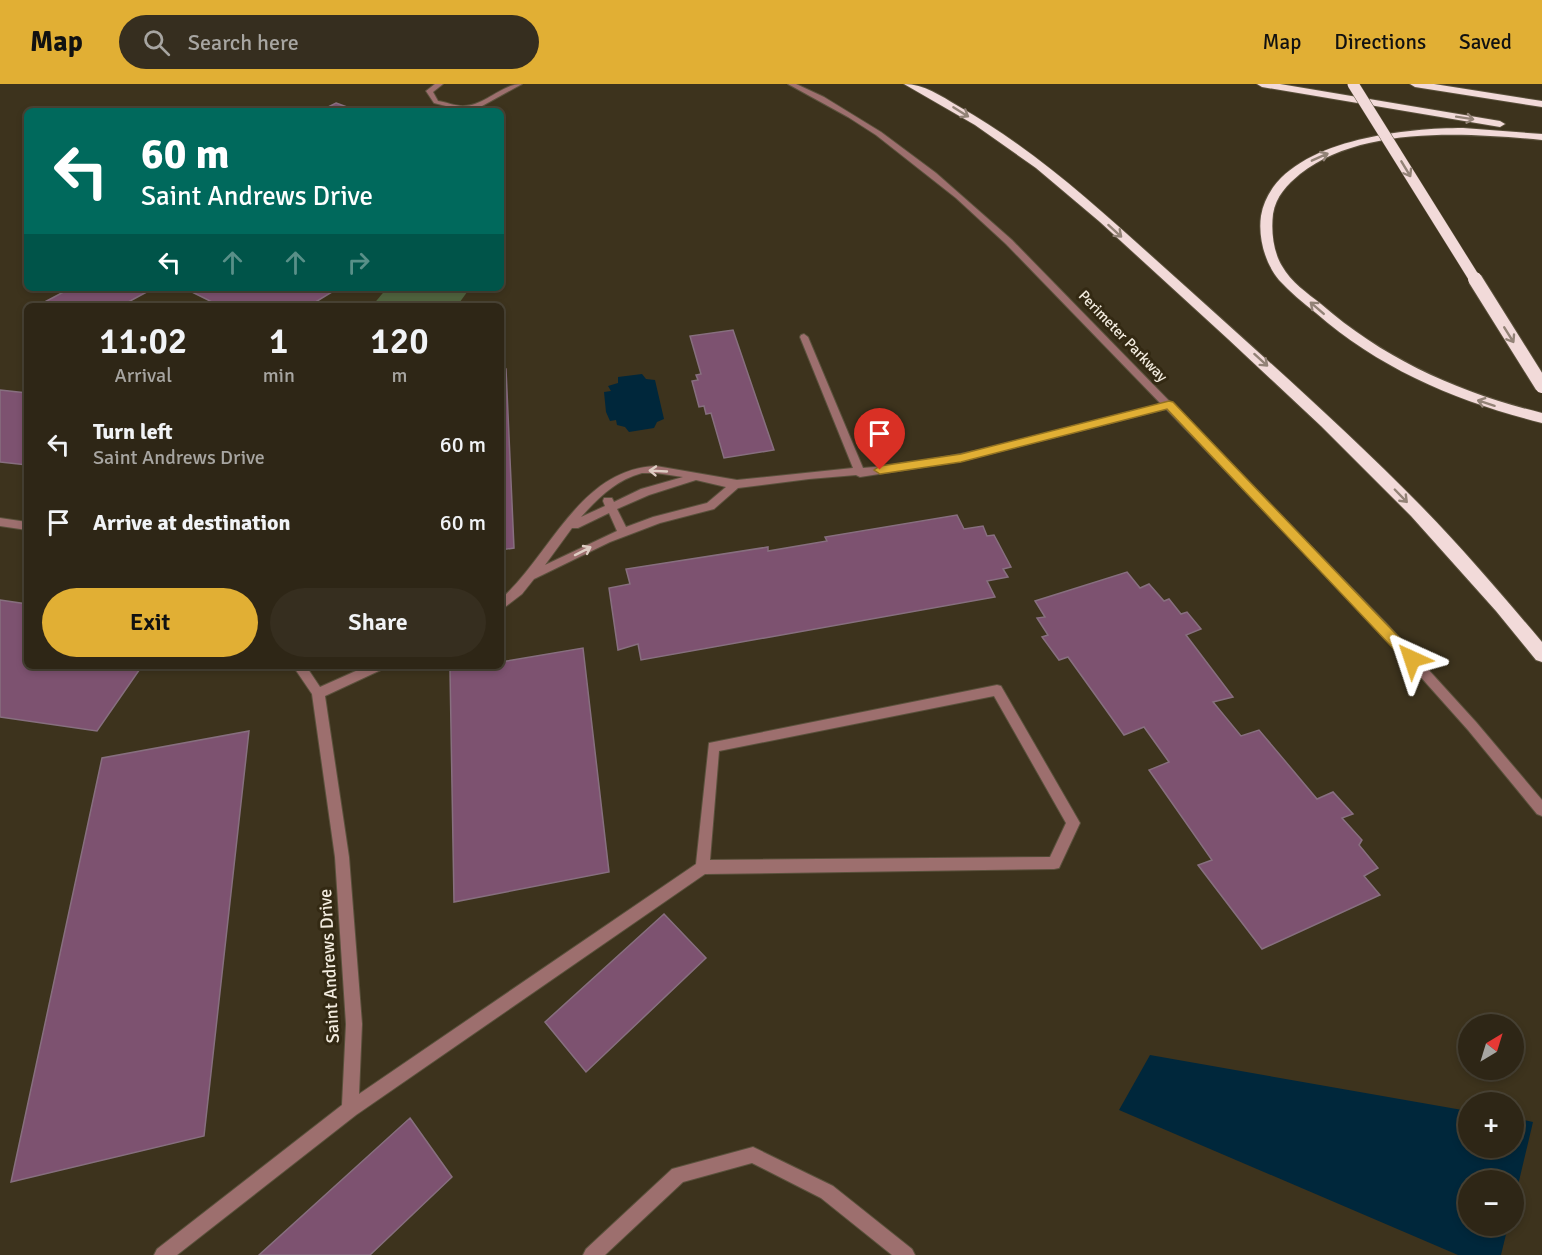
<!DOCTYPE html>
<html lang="en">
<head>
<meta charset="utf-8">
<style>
  :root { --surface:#2e2616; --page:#362e1f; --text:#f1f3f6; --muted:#a7a5a1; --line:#494335; --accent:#e1af34 }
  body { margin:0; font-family:Signika,sans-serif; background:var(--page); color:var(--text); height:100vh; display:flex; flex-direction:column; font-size:22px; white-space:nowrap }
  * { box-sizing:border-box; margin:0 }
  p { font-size:20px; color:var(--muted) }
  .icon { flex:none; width:33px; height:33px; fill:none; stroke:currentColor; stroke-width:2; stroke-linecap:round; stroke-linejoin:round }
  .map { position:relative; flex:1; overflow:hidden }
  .panel { position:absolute; left:24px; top:219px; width:480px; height:366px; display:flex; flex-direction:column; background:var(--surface); border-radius:9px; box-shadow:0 3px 9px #0003,0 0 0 2px var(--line) }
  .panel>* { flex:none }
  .top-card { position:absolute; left:24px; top:24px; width:480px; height:183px; border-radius:9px; box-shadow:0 3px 9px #0003,0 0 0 2px var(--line); background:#00695c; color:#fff; overflow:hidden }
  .needle { width:39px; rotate:38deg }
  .controls { position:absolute; left:1458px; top:930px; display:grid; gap:12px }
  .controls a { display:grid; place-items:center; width:66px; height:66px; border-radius:50%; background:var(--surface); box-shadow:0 3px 9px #0003,0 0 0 2px var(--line); font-size:30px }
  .pin { position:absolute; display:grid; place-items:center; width:51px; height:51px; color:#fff; margin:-62px -26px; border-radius:50% 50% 50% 0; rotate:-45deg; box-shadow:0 0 6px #0007 }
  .pin .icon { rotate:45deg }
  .me { position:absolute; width:66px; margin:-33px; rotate:318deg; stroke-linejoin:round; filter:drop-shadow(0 0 4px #0008) }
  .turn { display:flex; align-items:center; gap:21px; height:126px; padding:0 18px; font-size:27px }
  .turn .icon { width:78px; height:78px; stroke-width:2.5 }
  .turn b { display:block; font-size:42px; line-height:51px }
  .lanes { display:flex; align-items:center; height:57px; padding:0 18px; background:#0003; justify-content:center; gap:30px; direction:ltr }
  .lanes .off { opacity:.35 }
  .eta { display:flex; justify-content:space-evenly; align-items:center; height:102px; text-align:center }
  .eta b { font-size:36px; font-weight:600; line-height:42px }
  .action { display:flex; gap:12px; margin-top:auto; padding:12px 18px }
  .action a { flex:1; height:69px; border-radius:36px; background:var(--accent); color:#111; font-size:24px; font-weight:600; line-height:69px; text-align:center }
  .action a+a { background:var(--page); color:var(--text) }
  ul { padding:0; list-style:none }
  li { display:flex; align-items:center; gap:18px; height:78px; padding:0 18px }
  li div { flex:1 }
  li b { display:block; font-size:22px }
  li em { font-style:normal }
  header { display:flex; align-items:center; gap:36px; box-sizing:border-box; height:84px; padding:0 30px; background:var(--accent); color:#111 }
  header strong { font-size:28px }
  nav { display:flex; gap:33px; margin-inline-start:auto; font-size:21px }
  .search { width:420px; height:54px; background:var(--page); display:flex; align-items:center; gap:15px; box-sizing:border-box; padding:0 21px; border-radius:33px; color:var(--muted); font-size:22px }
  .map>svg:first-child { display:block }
</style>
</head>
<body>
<header>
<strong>Map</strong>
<div class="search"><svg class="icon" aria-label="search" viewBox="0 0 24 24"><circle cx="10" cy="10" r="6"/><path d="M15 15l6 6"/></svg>Search here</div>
<nav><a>Map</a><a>Directions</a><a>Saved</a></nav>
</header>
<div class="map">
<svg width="1542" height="1171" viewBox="0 0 1542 1171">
  <rect width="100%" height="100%" fill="#3d331d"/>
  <path fill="#51643f" d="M387,204h83l-13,18h-85z"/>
  <path fill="#00273b" d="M642,290l4,5 9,1 9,39 -7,3 -3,6 -25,4 -4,-5 -8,-2 -1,-5 -6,1 -4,-9 -2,-20 7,-1 -3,-5 10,-3v-6z
    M1150,971l318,56v37h46v-30l19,4 -19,80v-22h-46v46h40l-7,29h-43l-339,-145z"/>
  <path fill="#7d5270" stroke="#876f7f" stroke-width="1.5" d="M336,19l22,8h-38z
    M71,204h83l-33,18 -82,-1z
    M184,204h150l3,1 -28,17h-89z
    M733,246l41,120 -50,8 -13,-45 -5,1 -2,-8 -5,1 -7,-26 6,-1 -2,-5 5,-1 -11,-38z
    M501,285h5l8,179 -13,2z
    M0,306l27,3v72l-27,-3z
    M957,431l7,14 19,-3 4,10 7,-1 17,32 -8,2 5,8 -21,4 8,16 -354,63 -3,-16 -20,6 -9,-62 21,-4 -4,-15 142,-22v4l59,-10 -2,-4z
    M1127,488l13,16 9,-4 15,17 5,-2 12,15 6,-2 14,17 -15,6 47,62 -20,5 28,34 18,-6 58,69 16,-7 20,22 -11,4 20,22 -3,5 19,23 -14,8 16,19 -118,54 -64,-84 14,-5 -63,-90 20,-8 -25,-35 -20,8 -56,-78 -9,3 -17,-23 6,-2 -11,-17 8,-1 -10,-16z
    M0,516l27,4v62h115l-45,65 -97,-14z
    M583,564l26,224 -155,30 -4,-232 26,-4h25v-4z
    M249,647l-45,405 -193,46 91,-424z
    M664,830l42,44 -120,114 -41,-50z
    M410,1034l42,59 -82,78h-111z"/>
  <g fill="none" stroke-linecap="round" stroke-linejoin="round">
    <g stroke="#5a513c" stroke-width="2">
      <path id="service" d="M435,0h8l-10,8 5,9c8,1 17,5 25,5 22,0 38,-22 59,-22l-40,22 -20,4 -28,-7 -8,-12z"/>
    </g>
    <g stroke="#5a513c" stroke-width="2">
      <path id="minor" d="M788,0h8l28,13 57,35 55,41 76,67 373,382 91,100 66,78v16l-5,-2 -69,-84 -91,-102 -211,-219 -204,52 -102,16 -4,-2 -47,4 -71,9 -24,21 -54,14 -50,19 -76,37 -12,15 -21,16v-11c50,-45 79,-130 155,-133l81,14 116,-12 -53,-131 1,-2 3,-1 4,3 55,131c102,-8 199,-39 298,-64l-155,-160 -50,-46 -80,-63 -28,-18zM642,389h14l27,4 -42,12 -27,13 -2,-4h-8l-1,3 2,5 -24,11c17,-19 35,-37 61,-44zM696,396l30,7 -19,16 -54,14 -27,10 -9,-18 32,-14zM609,429l8,18 -72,34 27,-37h6z
        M0,434l27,4v8l-27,-4z
        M293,582h13l14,21 47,-21h18l-2,3 -58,27 24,161 13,167 -3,70 337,-230 13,-121 288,-58 4,1 79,137 -21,45 -5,1 -349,5 -349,241 -179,140h-23l3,-6 185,-144 4,-81 -11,-167 -23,-163zM994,612l72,127 -16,34 -340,3 9,-109z
        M753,1063l80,39 79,63 3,6h-23l-71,-57 -69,-35 -69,19 -78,73h-22l3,-6 86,-80z"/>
    </g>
    <g stroke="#5a513c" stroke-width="2">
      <path id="motorway" d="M904,0c20,0 37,12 54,22 85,48 155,116 227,180 80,72 161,144 236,220 43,44 82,90 121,136v20l-6,-2 -40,-49 -85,-95 -90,-90 -93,-87 -128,-117 -64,-54 -61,-43z
        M1257,0h23l220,37 5,3 -5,3 -238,-40z
        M1410,0h24l108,17v6l-127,-20z
        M1463,44l79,6v6c-73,-7 -180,-15 -242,34 -13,11 -24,22 -27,40 -2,17 0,37 9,52 9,16 25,27 39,38 64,56 139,89 221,109v10c-83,-21 -161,-53 -226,-110 -13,-10 -26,-21 -37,-33 -14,-17 -21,-42 -18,-64 13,-75 141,-88 202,-88z"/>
    </g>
    <use href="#service" fill="#9d6f6e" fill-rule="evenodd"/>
    <use href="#minor" fill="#9d6f6e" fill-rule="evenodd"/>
    <use href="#motorway" fill="#f2dad9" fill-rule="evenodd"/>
    <g stroke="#5a513c" stroke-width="12" stroke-linecap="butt">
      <path id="motorway-bridge-far1" d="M1353,0l123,197"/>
    </g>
    <g stroke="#5a513c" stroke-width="16" stroke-linecap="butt">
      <path id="motorway-bridge" d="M1475,195l67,107"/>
    </g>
    <use href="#motorway-bridge-far1" stroke="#f2dad9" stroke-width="11"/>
    <use href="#motorway-bridge" stroke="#f2dad9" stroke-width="14"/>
  </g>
  <defs><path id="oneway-shaft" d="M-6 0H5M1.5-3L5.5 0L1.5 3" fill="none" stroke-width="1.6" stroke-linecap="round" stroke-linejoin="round" transform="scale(1.5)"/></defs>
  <g stroke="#928276">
    <use href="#oneway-shaft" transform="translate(961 28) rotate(32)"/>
    <use href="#oneway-shaft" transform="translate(1465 34) rotate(9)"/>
    <use href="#oneway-shaft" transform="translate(1320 73) rotate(-24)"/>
    <use href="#oneway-shaft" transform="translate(1406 85) rotate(59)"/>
    <use href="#oneway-shaft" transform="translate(1115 147) rotate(42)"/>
    <use href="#oneway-shaft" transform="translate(1317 224) rotate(-139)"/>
    <use href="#oneway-shaft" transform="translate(1509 251) rotate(58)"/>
    <use href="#oneway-shaft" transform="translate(1261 276) rotate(42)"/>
    <use href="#oneway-shaft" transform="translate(1486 319) rotate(-162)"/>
    <use href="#oneway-shaft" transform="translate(1401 412) rotate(46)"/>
  </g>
  <g stroke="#decdc3">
    <use href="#oneway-shaft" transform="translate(658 387) rotate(-177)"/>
    <use href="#oneway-shaft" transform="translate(583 467) rotate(-27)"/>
  </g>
  <path fill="#e1af34" stroke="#927222" stroke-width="1.5" d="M1169,317l4,1 243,253 2,4 -2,4h-9l-240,-254 -206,53 -81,12 -6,-4 6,-4 81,-12z"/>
  <g text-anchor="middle" stroke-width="6" stroke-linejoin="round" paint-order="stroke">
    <g font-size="15" fill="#f3ecdf" stroke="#332913">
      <text transform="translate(1123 252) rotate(46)" y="5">Perimeter Parkway</text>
    </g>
    <g font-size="18" fill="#f3ecdf" stroke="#332913">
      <text transform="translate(329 882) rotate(-93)" y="6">Saint Andrews Drive</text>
    </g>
  </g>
</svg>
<div class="controls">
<a><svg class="needle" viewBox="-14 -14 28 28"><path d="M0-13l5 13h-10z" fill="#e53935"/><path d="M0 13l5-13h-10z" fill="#a7a5a1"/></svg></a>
<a>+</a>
<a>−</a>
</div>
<div class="pin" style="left:880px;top:386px;background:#d93025"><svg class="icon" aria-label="arrive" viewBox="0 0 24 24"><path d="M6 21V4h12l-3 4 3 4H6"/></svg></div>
<svg class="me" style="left:1412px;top:575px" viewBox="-20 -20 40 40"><path d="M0-17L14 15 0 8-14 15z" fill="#e1af34" stroke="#fff" stroke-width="4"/></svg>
<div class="top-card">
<div class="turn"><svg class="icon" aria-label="left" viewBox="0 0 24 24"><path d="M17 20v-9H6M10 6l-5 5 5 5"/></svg><div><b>60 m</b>Saint Andrews Drive</div></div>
<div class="lanes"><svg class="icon" aria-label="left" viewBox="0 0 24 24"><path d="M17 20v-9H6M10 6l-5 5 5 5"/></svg><svg class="icon off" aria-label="ahead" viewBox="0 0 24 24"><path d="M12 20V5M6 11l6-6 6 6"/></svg><svg class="icon off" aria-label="ahead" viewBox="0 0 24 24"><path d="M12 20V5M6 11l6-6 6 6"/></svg><svg class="icon off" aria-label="right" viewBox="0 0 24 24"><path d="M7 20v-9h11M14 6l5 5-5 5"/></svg></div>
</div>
<section class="panel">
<div class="eta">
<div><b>11:02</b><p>Arrival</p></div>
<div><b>1</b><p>min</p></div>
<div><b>120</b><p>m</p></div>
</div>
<ul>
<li><svg class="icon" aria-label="left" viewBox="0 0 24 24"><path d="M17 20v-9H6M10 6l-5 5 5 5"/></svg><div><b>Turn left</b><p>Saint Andrews Drive</p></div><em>60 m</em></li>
<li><svg class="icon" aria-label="arrive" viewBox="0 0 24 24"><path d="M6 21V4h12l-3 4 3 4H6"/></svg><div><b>Arrive at destination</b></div><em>60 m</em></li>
</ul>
<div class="action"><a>Exit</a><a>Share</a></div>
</section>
</div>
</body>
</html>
